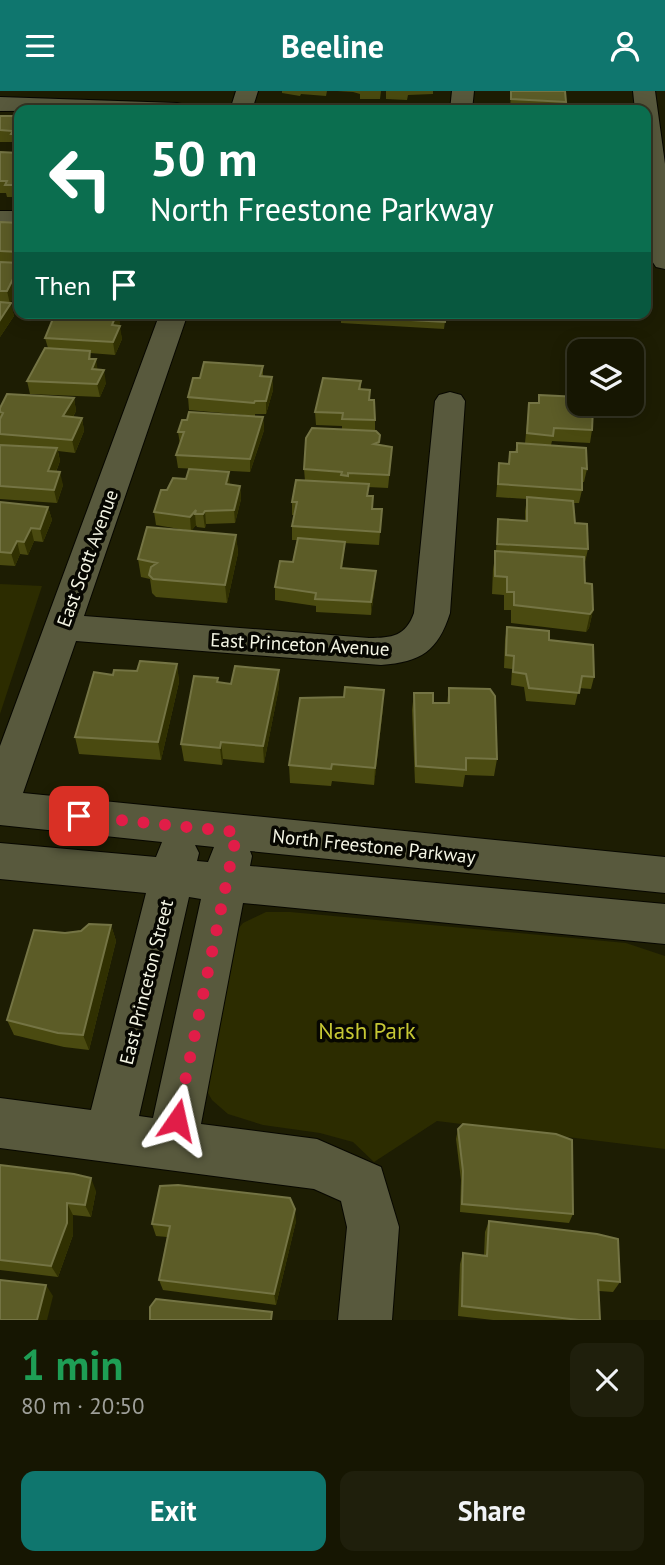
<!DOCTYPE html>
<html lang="en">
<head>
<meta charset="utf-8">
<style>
  :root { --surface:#161602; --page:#1f1f0c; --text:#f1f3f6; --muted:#9e9f99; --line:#353524; --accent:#0f766e }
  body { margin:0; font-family:"PT Sans",sans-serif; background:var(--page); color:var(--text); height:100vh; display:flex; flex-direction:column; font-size:26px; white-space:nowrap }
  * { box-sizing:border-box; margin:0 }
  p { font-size:23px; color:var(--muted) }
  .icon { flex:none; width:38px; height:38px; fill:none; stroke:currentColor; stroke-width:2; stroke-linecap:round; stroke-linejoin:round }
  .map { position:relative; height:1229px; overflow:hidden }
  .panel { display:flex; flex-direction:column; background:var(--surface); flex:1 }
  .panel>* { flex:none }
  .hud { position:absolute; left:14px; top:14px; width:637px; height:214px; border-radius:14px; box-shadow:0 4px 18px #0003,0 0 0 2px var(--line); background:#0b6e4f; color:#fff; overflow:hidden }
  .tools { position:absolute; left:567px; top:248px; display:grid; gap:14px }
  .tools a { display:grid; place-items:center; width:77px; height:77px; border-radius:14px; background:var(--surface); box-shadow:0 4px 18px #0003,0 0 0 2px var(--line); font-size:35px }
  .pin { position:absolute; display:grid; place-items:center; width:60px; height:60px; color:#fff; margin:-30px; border-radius:14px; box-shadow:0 4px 10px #0006 }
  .me { position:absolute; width:77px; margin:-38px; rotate:11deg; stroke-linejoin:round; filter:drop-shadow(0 0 5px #0008) }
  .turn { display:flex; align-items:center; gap:24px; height:147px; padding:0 21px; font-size:32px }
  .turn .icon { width:91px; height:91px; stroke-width:2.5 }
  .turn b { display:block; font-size:49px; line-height:60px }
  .then { display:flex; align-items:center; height:66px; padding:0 21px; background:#0003; gap:14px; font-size:26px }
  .round { display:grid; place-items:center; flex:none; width:74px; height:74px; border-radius:14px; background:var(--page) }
  .summary { display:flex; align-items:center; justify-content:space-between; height:119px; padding:0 21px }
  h1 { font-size:42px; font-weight:600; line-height:52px; color:#1e9e55 }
  .primary-button { display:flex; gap:14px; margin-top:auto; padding:14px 21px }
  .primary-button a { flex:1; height:80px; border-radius:14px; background:var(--accent); color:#fff; font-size:28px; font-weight:600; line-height:80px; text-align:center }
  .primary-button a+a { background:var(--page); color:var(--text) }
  header { display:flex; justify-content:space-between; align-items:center; height:91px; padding:0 21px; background:var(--accent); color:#fff; font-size:32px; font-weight:600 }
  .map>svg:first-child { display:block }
</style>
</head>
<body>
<header><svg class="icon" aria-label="menu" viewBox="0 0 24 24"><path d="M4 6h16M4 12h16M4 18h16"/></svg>Beeline<svg class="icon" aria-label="person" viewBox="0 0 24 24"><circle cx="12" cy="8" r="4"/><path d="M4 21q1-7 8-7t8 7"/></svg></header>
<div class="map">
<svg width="665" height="1229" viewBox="0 0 665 1229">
  <rect width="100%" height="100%" fill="#1d1d03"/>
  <path fill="#2c2c00" d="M0,493l42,2 -42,128z
    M266,821h24l336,31 39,13v193l-228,-28 -63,41 -21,-20 -33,-9 -57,-8 -35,-11 -16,-14 -8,-14 29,-151 10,-12z"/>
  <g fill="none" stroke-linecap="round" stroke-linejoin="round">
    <g stroke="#070700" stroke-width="2">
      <path id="street" d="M236,0h22l-6,19h-22z
        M452,0h22l-2,19h-22z
        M0,6l177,6 8,2 3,5 -188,1z
        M0,120h19v16h-19z
        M160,222h28l-104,303 285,22c23,0 37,-2 45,-25l21,-212 4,-6 11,-3 11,3 4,6 -15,212c-12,38 -29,49 -69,52l-305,-24 -53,152 642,64v36l-415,-42 2,5 -2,10 415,38v40l-422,-41 -42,221 116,15 64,28 18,60 -7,93h-54l9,-93 -6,-26 -27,-12 -314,-41v-50l91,12 55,-217 -146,-14v-36l156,14 6,-15 -162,-17v-79zM195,754l19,2 -6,15 -11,-1 2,-8zM189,806l12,2 -48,219 -14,-2z"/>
    </g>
    <g stroke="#070700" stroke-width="2">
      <path id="secondary" d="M633,0h22l10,73v105l-9,-2 -4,-6 -6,-54v-97h-11z"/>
    </g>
    <use href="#street" fill="#58593d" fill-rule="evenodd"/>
    <use href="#secondary" fill="#58593d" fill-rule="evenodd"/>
  </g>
  <path fill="#4a4a10" d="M282,0h45l-1,5 -25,-2 -1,2 -18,-3z
    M337,0h44l-1,8h-20v-5l-7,-2z
    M386,0h47v3l-25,1 -1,5 -21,-1z
    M511,0l55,11 -1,8h-55z
    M19,24v32l-6,-1 -1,-4h-12v-26h15z
    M0,61l19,1v44h-12l-1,-4h-6z
    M0,131l19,1v67h-2l-7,13 4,13 -14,21z
    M446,222l-2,16 -103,-6v-7z
    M59,225l61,7 -1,3 3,13 -7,16 -25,-2 1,6 15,24 -6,14 -70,-3 -3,-13 21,-33 -3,-10z
    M263,275v10l9,1 1,13 -7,24h-11v2l-66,-6 -1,-13 12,-19z
    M361,290v8l9,1v10l5,20v11l5,14 11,15 -3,28 -20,-1v9h5v13h9l-3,36 -35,-2 -2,25 34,3 -1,13 -4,31 -55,-3v-6l-41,-6v-13l18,-25 4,-22h-5v-14l2,-11h-2v-13l13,-21 -1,-12 38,-40v-3l-26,-1 -1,-13z
    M539,304l40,12 13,23 -2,13 -38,-2 -1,4 36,24 -3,13h-2v8l-3,13h-5l1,20 13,26 -3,13v21l8,27 -4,18 -3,4 -75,-9v-13h-7v-15l-12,-1 1,-25 3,-18 2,-32 27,2v-10l2,-12 -31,-2 3,-34 9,1 2,-12h5l2,-9h8l4,-40h9z
    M74,307l2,13 -3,6 9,1 2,13 -9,22 -17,-2 2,10 -4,11 7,13 -6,18 -57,-4v-91z
    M263,326l1,13 -14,42 -72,-4 -2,-13 4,-11 -2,-12z
    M230,394l10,1 1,13 -6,24 -29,1 -1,4 -8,-1 -1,-2 -5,6 -35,-6 -2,-13 13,-22z
    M0,411l48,5 4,13 -9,22 -9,-1 -6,14 -8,-1 -5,12 -15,-1z
    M236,444l2,18 -11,50 -71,-6 -4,-4 -2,-14 -9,-2 -3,-18z
    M507,536l42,13 45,37 -3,12 -12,-1 -4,17 -49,-4 -2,-14 -13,-2 1,-16 -8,-1 1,-28z
    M177,573l2,18 -18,78 -82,-6 -4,-17 62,-66z
    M279,579v17l-15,76 -41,-4 -1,6 -38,-4 -3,-17 37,-66v5l13,1z
    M449,597l48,71 -3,17 -29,-1 -2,12 -48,-4 -3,-73 2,-17 19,10h14z
    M383,617l-9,77 -42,-4 -1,5 -41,-3 -1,-18z
    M111,834l5,16 -27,109 -25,-3 -50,-12 -7,-15 58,-87z
    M458,1038l115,85 -4,9 -109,-11 1,-32 -5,-41z
    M0,1074l96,26 -5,26 -18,-2v20l-15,42 -58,-7z
    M296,1130l-20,84 -113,-15 -4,-10 8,-43 -11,-1 -4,-12z
    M489,1130l131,61 -7,10 -14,-1 1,29h-107l-35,-4 2,-52 3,-11 21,3 1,-24z"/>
  <path fill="#303001" d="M14,186l3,13 -7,14 -3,-13z
    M11,212l3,13 -14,21v-17z
    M117,222h2l1,10 -6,15 -2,-13z
    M120,235l2,13 -7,16 -2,-13z
    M96,268l2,13 -6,-3z
    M104,279l2,13 -6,14 -3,-13z
    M272,286l1,13 -7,24v-13z
    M74,307l2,13 -10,18 -3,-13z
    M263,326l1,13 -14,42v-13z
    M82,327l2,13 -9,22 -3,-13z
    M57,357l3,13 -9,23 -3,-13z
    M60,381l3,13 -6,18 -3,-13z
    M229,381l1,13 -4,-1z
    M240,395l1,13 -6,24 -1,-13z
    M48,416l4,13 -9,22 -3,-13z
    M196,419l-1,4 1,11 -5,6 -1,-14z
    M205,420l1,13 -1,4 -2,-14z
    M31,437l3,13 -6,14 -4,-13z
    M236,444l2,18 -11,50 -2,-18z
    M17,450l3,13 -5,12 -4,-13z
    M345,451l-1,13 -4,26 1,-13z
    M376,480l-1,13 -4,31v-13z
    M593,519l-4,18 -3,4 4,-18z
    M177,573l2,18 -18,78 -3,-18z
    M279,579v17l-15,76 -1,-17z
    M384,599l-1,18 -9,77 1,-17z
    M221,651l2,17 -1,6 -2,-17z
    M111,834l5,16 -27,109 -6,-15z
    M91,1087l5,13 -5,26 -6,-12z
    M67,1112l6,12v20l-15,42 -7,-11z
    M295,1118l1,12 -20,84 -2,-11z
    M46,1194l7,11 -6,24h-10z"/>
  <path fill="#5c5c27" stroke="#747444" stroke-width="2" d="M511,0h54l1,11 -55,-3z
    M521,14l15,5h-24z
    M26,18l21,1h-22z
    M19,24v20l-8,-1 2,-3 -13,-1v-14h15z
    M0,61l19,1v32h-14l2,-4h-7z
    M0,131l19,1v29l-19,-1z
    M0,171l19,1v15l-5,-1 -7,14h-7z
    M0,211l11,1 -11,17z
    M61,222h56l-5,12 8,1 -7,16 -68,-4 9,-22h5z
    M342,222h104l-1,9 -104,-6z
    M45,257l45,3 -1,8h7l-4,10 12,1 -7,14 -70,-3z
    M204,271l59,4 -3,10 12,1 -6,24h-11l-1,2 -66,-6 5,-19h7z
    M323,287l38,3 -2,8 11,1 -1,10h5l1,20 -33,-1 1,-6 -28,-1z
    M7,303l67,4 -11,18 19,2 -10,22 -72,-6v-15l3,-6 -3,-1v-4z
    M539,304l40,2v10l14,1 -1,22 -38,-2 -1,8 -26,-3 2,-30h10z
    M189,321l74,5 -13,42 -74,-4 8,-23h-6l4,-12h5z
    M312,337l64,3 4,4 -1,7 -5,2 18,3 -3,28 -41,-2v3l-7,-1 1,-3 -38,-3 2,-31z
    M517,352l69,5 1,21 -5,-1v22l-84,-6 1,-21 10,1 1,-12h7z
    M0,354l57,3 -9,23 12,1 -6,18 -54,-4z
    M189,378l40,3 -3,12 14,2 -6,24 -29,1 -2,3h-8l1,-4 -6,7 -36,-5 7,-22h6l6,-12 13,1z
    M296,389l73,4 -2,12h6l-1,13h10l-2,23 -88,-6 5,-24h-5z
    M527,406l46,4 2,22 12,1 1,25 -91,-5 1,-25 29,2z
    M0,411l48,5 -8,22 -9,-1 -7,14 -7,-1 -6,12 -11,-1z
    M147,436l89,8 -11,50 -72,-6 -4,-4 2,-8 6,-4 -19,-4z
    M298,447l47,4 -4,26 35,3 -5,31 -56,-3 1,-6 -41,-6 5,-26 13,1z
    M495,460l89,6 1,26 7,1 1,26 -3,4 -76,-9v-13h-7v-15l-12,-1z
    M507,536l42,4v9l44,5 1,32 -12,-1 -3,17 -50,-5 -3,-14 -13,-2 1,-16 -8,-1z
    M140,570l37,3 -19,78 -83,-5 19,-65 19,3 1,-5 23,1z
    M235,575l44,4 -16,76 -42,-4 -1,6 -39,-4 13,-68 24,2 -1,4 14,2z
    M345,596l39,3 -9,78 -43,-4 -1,5 -42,-4 11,-67 44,-1z
    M449,597l41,1 5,7 2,63 -31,-1v12l-50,-4 -2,-73h19v10h16z
    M89,833l22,1 -28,110 -25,-2 -51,-13 27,-90 31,3 16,-2z
    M463,1033l93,10 16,6 1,74 -111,-10 1,-33 -5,-42z
    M0,1074l74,9 17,4 -6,27 -18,-2v20l-16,43 -51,-6z
    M178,1094l112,13 5,11 -21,85 -115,-14 11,-54 -18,-2 8,-38z
    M489,1130l108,13 21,5 2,43 -22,-2 2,40h-21l-117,-14 1,-53 24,3z
    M0,1189l46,5 -9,35h-37z
    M156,1208l116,13 -1,8h-121v-13z"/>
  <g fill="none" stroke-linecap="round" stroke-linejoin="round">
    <path stroke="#e11d48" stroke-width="12" stroke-dasharray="0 21.6" d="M79,725l158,16 -60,288"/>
  </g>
  <g text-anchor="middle" stroke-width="7" stroke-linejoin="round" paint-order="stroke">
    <g font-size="19" fill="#f4f5e4" stroke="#070701">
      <text transform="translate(87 467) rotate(-70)" y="7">East Scott Avenue</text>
      <text transform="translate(300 553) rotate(3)" y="7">East Princeton Avenue</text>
      <text transform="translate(374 755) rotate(6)" y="7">North Freestone Parkway</text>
      <text transform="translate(146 891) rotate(-76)" y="7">East Princeton Street</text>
    </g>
    <g font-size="23" fill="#c6c734" stroke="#070701">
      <text x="367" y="948">Nash Park</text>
    </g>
  </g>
</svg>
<div class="tools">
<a><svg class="icon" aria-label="layers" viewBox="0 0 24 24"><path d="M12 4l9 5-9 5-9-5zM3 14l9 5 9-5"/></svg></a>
</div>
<div class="pin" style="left:79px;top:725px;background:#d93025"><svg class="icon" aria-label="arrive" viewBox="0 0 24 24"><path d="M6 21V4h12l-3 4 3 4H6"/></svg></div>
<svg class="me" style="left:177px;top:1029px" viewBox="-20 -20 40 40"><path d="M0-17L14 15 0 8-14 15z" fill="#e11d48" stroke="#fff" stroke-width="4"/></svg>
<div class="hud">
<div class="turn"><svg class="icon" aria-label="left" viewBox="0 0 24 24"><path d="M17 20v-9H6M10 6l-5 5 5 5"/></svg><div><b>50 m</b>North Freestone Parkway</div></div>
<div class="then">Then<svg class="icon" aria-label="arrive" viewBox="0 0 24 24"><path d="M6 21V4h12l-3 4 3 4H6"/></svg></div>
</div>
</div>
<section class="panel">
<div class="summary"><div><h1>1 min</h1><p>80 m · 20:50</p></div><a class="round"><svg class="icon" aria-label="close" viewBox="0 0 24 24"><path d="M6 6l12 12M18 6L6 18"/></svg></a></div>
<div class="primary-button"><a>Exit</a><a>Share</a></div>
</section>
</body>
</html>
